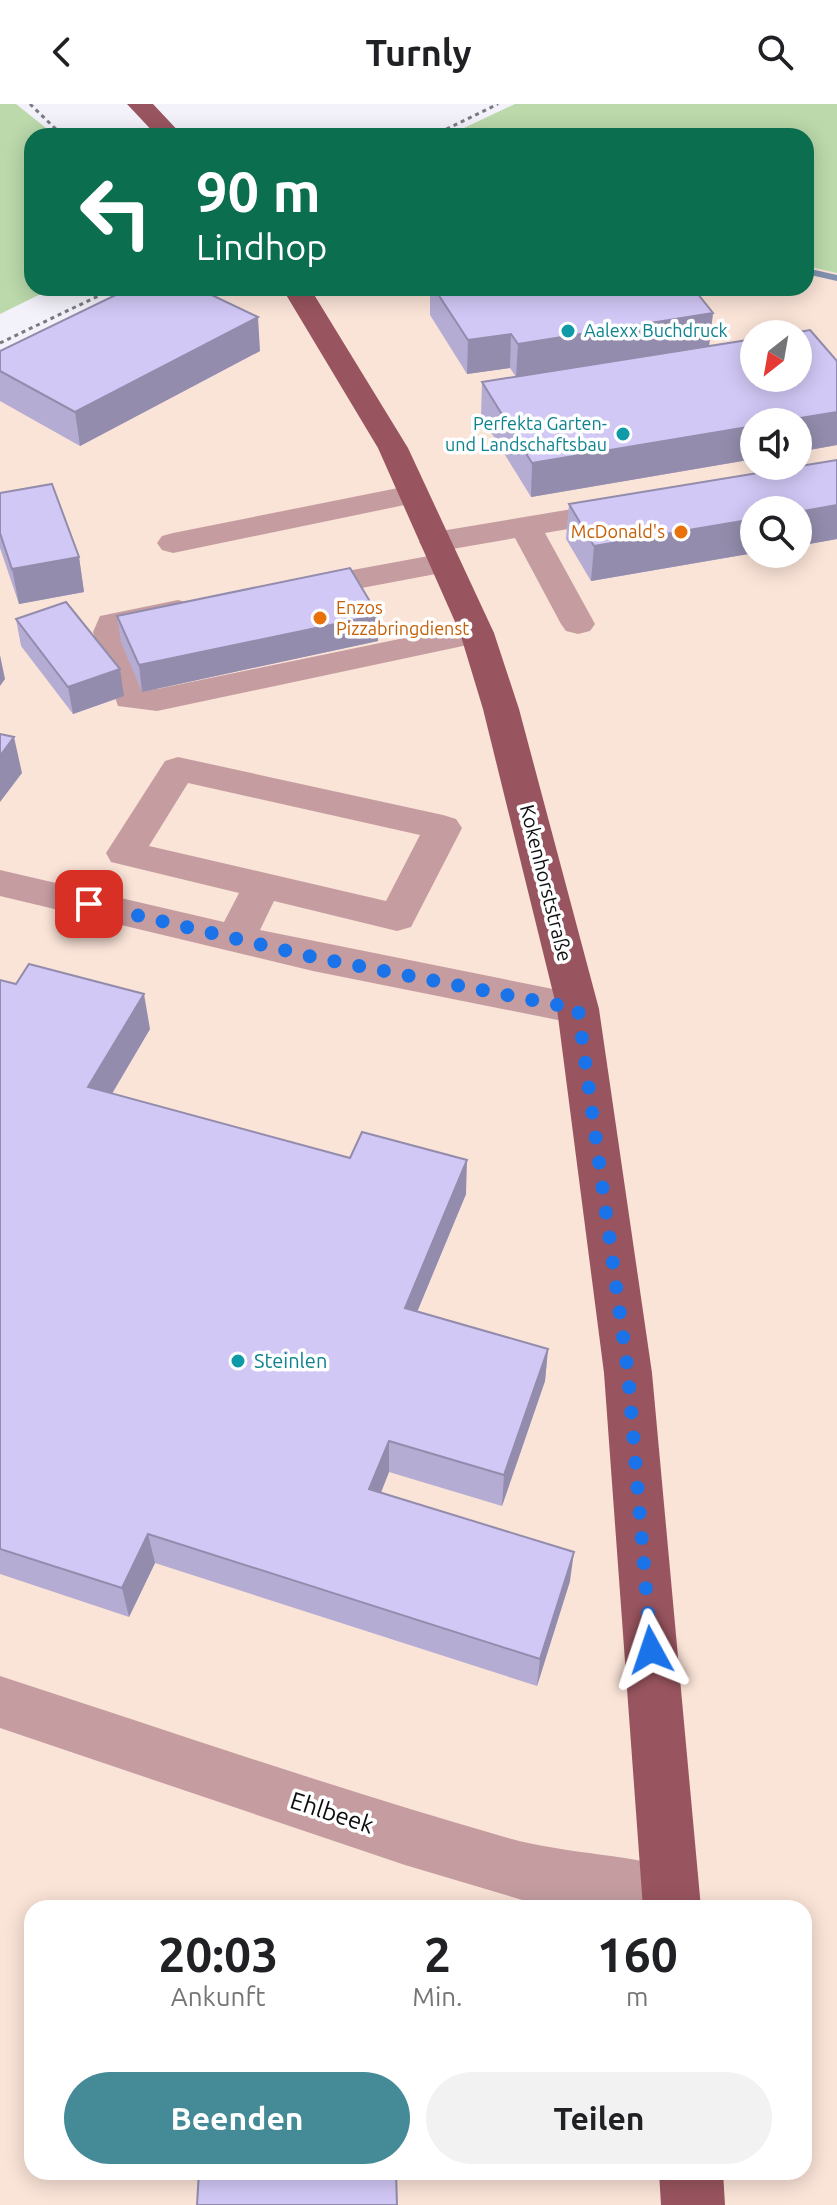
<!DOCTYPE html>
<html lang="de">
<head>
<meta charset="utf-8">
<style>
  :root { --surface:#fff; --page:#f2f2f2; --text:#202124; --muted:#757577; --accent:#458a97 }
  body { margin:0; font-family:Ubuntu,sans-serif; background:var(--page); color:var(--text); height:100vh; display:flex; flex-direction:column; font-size:30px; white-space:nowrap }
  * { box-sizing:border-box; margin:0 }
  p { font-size:26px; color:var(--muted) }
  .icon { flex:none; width:44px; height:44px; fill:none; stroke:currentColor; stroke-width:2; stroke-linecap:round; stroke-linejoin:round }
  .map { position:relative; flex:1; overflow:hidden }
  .drawer { position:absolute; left:24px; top:1796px; width:788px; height:280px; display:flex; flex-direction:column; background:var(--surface); border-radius:24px; box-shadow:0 4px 20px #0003 }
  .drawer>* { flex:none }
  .hud { position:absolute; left:24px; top:24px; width:790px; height:168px; border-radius:24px; box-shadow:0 4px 20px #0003; background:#0b6e4f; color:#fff; overflow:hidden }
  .needle { width:52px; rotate:211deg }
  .buttons { position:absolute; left:740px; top:216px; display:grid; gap:16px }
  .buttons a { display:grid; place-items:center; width:72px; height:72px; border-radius:50%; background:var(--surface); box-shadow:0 4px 20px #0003; font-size:40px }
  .pin { position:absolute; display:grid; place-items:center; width:68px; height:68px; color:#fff; margin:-34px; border-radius:16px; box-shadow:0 4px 12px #0006 }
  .me { position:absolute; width:88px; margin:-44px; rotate:355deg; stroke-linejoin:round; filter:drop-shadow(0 0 6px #0008) }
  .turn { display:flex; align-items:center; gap:28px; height:168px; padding:0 40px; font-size:36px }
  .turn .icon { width:104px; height:104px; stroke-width:2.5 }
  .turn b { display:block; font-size:56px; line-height:68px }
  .eta { display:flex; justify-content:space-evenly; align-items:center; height:136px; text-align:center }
  .eta b { font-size:48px; font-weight:600; line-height:56px }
  .button { display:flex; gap:16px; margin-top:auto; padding:16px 40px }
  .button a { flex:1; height:92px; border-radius:48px; background:var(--accent); color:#fff; font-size:32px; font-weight:600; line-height:92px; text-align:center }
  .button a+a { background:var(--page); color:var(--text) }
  header { display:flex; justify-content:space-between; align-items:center; height:104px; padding:0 40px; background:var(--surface); font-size:36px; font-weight:600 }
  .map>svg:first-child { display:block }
</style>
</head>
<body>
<header><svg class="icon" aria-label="back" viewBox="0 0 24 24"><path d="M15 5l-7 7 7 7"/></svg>Turnly<svg class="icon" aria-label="search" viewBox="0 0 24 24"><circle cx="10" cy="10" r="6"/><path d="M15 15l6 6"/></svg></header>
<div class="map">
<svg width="837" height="2101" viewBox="0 0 837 2101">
  <rect width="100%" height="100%" fill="#f3f1f9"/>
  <path fill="#fae3d7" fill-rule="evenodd" d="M806,162l31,7v1932h-837v-1849l137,-68h669zM754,230h44v44h-44zM754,318h44v44h-44zM754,406h44v44h-44zM32,1804h772v264h-772z"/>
  <path fill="#bbd9ab" d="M0,0h16l40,32h-24v152h21l-53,26z
    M515,0h322v169l-31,-7v-130h-359z"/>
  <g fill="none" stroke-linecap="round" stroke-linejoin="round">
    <path fill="#8291af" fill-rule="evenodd" d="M806,164l31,7v6l-31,-7z"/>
    <path stroke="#7b7a7f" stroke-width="3" stroke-dasharray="4 4" stroke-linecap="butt" d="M30,0l33,32
      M432,32l66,-32
      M0,239l115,-55"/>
    <path fill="#c59da1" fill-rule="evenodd" d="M413,381l11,2 5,7 -5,7 -251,52 -11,-3 -5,-7 5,-7 11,-3z
      M626,396l11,3 5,7 -5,7 -92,16 50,91 -5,7 -12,3 -12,-3 -5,-7 -46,-86 -80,14 -11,-3 -5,-7 5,-7 11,-3z
      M445,449l12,3 4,7 -4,7 -159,30 -12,-3 -5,-7 5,-7 12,-3z
      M178,496l12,3 5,7 -5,7 -63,13 18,58 12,1 320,-66 12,3 5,7 -5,7 -12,3 -320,68 -39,-5 -25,-74 7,-16z
      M178,653l265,58 13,4 6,9 -51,99 -14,4 -123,-30 -14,29 318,64 15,4 6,11 -6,11 -15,4 -265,-53 -313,-75v-26l224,52 15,-29 -128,-31 -5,-9 59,-92zM188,679l232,52 -34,66 -237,-55z
      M0,1572c169,55 337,113 508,162 59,17 128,15 184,37l8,21 -5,12h-146l-144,-43 -405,-137z"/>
    <path fill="#99555f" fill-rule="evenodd" d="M127,0h26l30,32h-26z
      M282,184h28l98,160 86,185 25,76 80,300 53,364 49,535h-58l-39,-535 -47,-364 -74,-300 -23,-76 -82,-185z
      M659,2068h64l2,33h-64z"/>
  </g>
  <path fill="#b5acd4" d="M430,184h263l20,25 -4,33 128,15v84l-39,7v-30h-44v37l-223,38 -50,-81 1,-34 34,-5 -6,-9 -43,6 -37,-59z
    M0,247h260l-180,95 -80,-45z
    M837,356v79l-39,7v-36h-44v43l-163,28 -25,-42 3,-35z
    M0,389l79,64 5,35 -65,12 -19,-56z
    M117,512l261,25 -236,51 -21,-50z
    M16,515l108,77 -51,18 -52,-68z
    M0,876l150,49 -38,65 354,100 -49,118 131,37 -3,32 -43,125 -113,-34 -8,21 189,88 -33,105 -382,-123 -26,54 -129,-43z"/>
  <path fill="#938cac" d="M713,209l-4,33 -193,31 2,-33z
    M258,213l2,34 -180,95 -5,-34z
    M511,230l-1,34 -43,6 1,-34z
    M837,308v33l-39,7v-30h-22z
    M754,322v33l-223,38 1,-34z
    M837,401v34l-39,7v-34z
    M754,415v34l-163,28 3,-35z
    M79,453l5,35 -65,12 -7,-35z
    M378,511v26l-236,51 -3,-27z
    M0,551l5,24 -5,7z
    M120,565l4,27 -51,18 -5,-27z
    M14,633l8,36 -22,29v-46z
    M144,890l6,35 -55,93 -7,-35z
    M467,1056l-1,34 -61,147v-33z
    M548,1245l-3,32 -43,125 2,-31z
    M389,1337v31l-19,47 -1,-30z
    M148,1430l7,29 -26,54 -7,-29z
    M574,1448l-4,29 -33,105 3,-27z"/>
  <path fill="#d2c8f6" stroke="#938cac" stroke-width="2" d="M130,184h67l61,29 -183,95 -75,-41v-20z
    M434,184h259l20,25 -195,31 -7,-10 -43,6z
    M810,226l27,31v51l-61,10h-22v4l-222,37 -50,-81 272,-43v39h44v-44h-11z
    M837,356v45l-39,7v-2h-44v9l-160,27 -25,-42z
    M52,380l27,73 -67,12 -12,-36v-40z
    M350,464l28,47 -239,50 -22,-49z
    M66,498l54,67 -52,18 -52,-68z
    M0,630l14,3 -14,19z
    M29,860l115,30 -56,93 262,71 12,-26 105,28 -62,148 143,41 -44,126 -115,-34 -20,48 205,63 -34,107 -392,-125 -26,54 -122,-39v-569l16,4z
    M199,2068h197l1,33h-200z"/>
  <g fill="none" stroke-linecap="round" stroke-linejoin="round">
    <path stroke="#1a73e8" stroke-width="14" stroke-dasharray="0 25.2" d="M89,800l224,53 265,52 50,364 23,277"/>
  </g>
  <g fill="#0f9aa8" stroke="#fff" stroke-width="3">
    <circle cx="568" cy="227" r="8"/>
    <circle cx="623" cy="330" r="8"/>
    <circle cx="238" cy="1257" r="8"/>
  </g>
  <g fill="#e8710a" stroke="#fff" stroke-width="3">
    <circle cx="681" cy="428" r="8"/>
    <circle cx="320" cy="514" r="8"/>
  </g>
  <g text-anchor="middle" stroke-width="7" stroke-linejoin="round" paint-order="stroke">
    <g font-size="18" fill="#0d838f" stroke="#fff" text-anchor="start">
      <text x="584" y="233">Aalexx Buchdruck</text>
      <text x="607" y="326" text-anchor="end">Perfekta Garten-<tspan x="607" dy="21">und Landschaftsbau</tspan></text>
    </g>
    <g font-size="18" fill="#c56008" stroke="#fff" text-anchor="end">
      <text x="665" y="434">McDonald's</text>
      <text x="336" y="510" text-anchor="start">Enzos<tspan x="336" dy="21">Pizzabringdienst</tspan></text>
    </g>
    <g font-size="20" fill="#0e0d10" stroke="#fff">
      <text transform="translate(546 779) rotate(76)" y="7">Kokenhorststraße</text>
    </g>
    <g font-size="20" fill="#0d838f" stroke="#fff" text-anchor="start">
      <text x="254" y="1264">Steinlen</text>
    </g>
    <g font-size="24" fill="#0e0d10" stroke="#fff">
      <text transform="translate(332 1709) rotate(18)" y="8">Ehlbeek</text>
    </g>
  </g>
</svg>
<div class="buttons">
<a><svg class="needle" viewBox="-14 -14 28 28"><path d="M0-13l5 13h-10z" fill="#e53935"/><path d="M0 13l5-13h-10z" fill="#757577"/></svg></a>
<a><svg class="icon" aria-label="sound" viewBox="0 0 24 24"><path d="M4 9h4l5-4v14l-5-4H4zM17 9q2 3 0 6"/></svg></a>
<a><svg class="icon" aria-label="search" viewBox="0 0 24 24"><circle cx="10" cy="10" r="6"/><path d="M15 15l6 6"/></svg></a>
</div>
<div class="pin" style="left:89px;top:800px;background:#d93025"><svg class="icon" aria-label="arrive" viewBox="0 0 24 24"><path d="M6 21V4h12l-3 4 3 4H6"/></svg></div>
<svg class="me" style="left:651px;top:1546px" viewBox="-20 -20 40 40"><path d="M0-17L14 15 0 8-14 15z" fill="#1a73e8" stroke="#fff" stroke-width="4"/></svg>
<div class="hud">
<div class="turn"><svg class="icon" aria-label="left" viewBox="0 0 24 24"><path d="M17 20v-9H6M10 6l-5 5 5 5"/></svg><div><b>90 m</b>Lindhop</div></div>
</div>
<section class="drawer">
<div class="eta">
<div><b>20:03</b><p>Ankunft</p></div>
<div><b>2</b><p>Min.</p></div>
<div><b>160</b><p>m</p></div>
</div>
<div class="button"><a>Beenden</a><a>Teilen</a></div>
</section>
</div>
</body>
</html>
